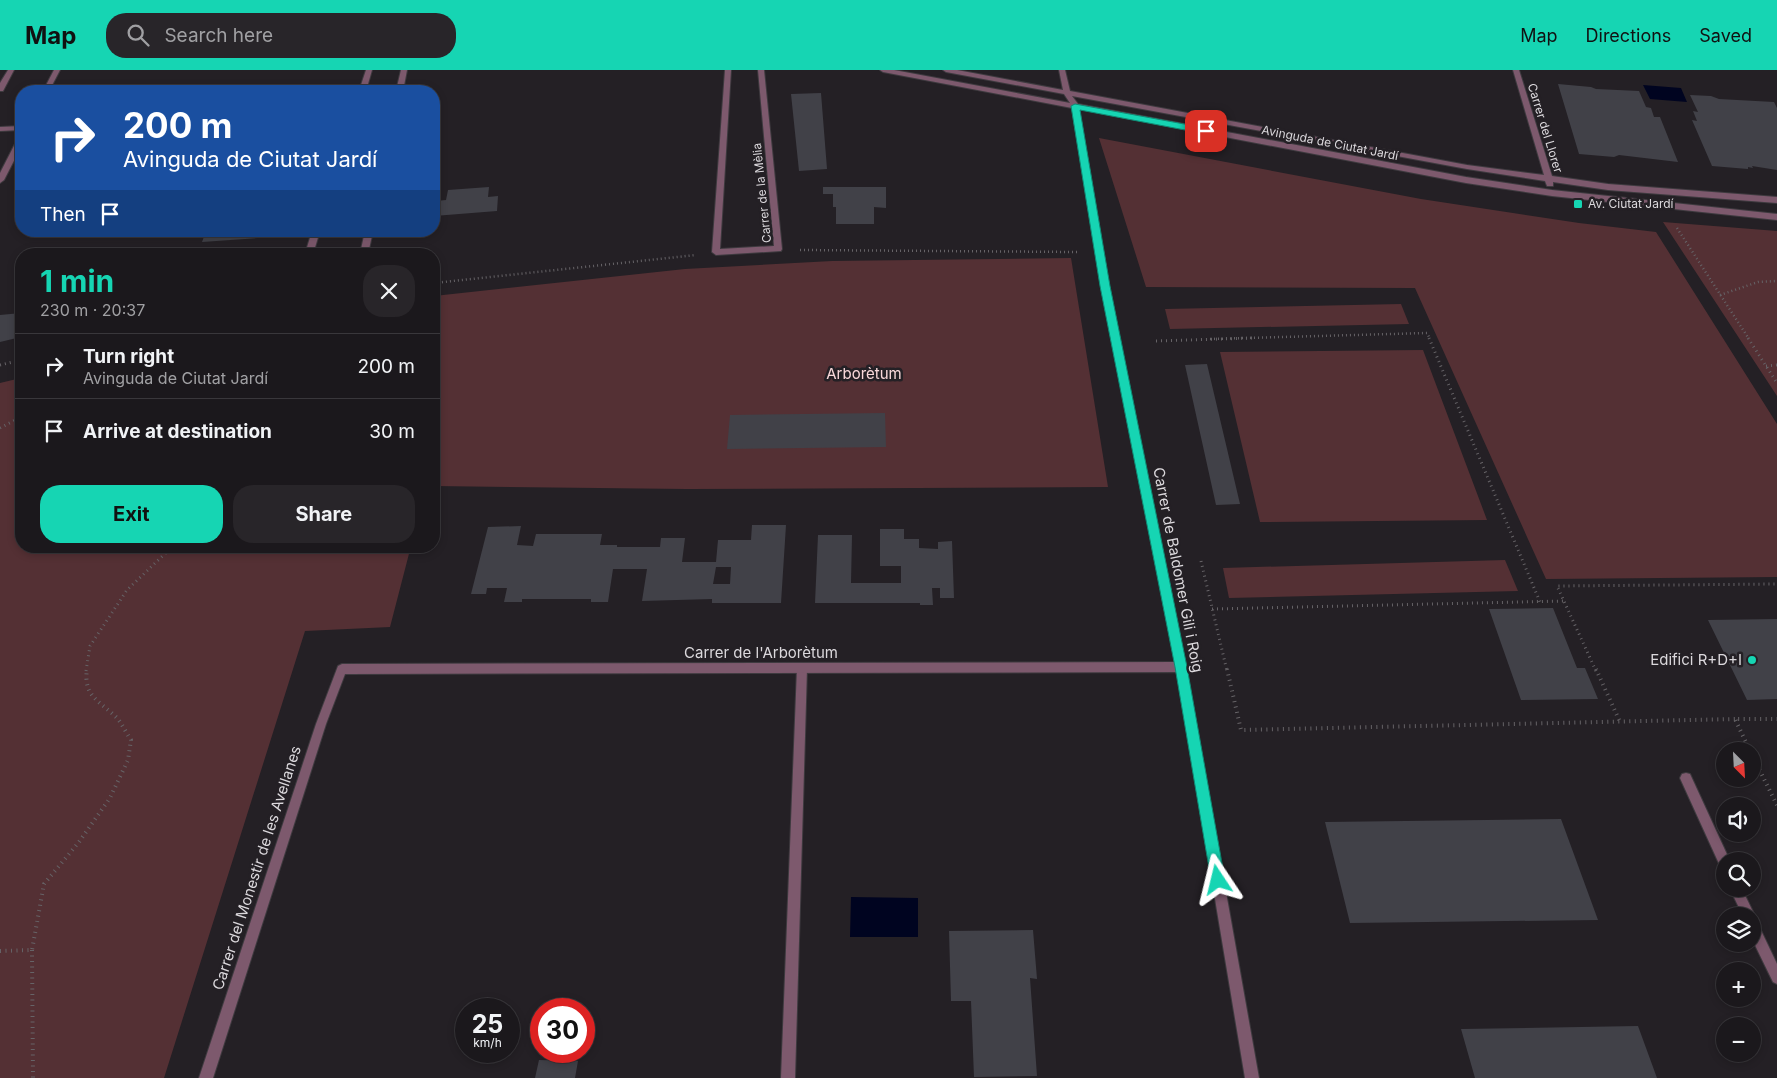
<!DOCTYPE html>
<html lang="en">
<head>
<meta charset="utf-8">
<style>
  :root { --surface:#1b181c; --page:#282529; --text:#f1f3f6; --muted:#a0a0a3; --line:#39373b; --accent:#16d5b3 }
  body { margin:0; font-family:Inter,sans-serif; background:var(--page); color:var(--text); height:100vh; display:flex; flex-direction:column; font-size:19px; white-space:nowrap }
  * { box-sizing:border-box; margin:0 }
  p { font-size:16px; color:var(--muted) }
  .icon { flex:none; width:28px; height:28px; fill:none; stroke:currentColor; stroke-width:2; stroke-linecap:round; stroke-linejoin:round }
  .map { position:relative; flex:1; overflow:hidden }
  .side { position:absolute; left:15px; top:178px; width:425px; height:305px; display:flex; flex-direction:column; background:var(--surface); border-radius:20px; box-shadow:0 2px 8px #0003,0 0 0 1px var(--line) }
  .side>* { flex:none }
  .top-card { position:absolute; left:15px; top:15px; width:425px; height:152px; border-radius:20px; box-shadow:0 2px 8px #0003,0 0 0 1px var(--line); background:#1a4fa0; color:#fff; overflow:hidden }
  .needle { width:32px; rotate:156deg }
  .tools { position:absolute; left:1716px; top:672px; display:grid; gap:10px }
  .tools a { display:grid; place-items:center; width:45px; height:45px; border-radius:50%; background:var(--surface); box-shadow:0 2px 8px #0003,0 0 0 1px var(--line); font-size:25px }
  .speed { position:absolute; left:455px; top:928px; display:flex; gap:10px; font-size:25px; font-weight:700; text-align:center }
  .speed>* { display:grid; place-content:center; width:65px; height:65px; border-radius:50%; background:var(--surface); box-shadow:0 2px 8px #0003,0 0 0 1px var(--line); line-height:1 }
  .speed small { font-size:12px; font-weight:400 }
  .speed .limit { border:8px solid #d22; background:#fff; color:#111 }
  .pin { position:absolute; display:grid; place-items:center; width:42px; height:42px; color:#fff; margin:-21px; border-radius:10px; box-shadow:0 2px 8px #0006 }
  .me { position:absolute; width:55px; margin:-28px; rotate:350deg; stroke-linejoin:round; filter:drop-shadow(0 0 4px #0008) }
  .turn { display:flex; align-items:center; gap:18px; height:105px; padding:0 25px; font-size:22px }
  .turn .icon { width:65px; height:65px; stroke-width:2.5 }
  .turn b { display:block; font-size:35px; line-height:42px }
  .then { display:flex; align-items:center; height:48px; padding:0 25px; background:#0003; gap:10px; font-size:19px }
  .round { display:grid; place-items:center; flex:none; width:52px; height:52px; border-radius:20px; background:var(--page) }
  .head { display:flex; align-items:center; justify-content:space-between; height:85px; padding:0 25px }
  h1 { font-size:30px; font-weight:700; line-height:38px; color:var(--accent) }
  .action { display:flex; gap:10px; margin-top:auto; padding:10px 25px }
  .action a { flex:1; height:58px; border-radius:20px; background:var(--accent); color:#111; font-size:20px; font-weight:700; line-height:58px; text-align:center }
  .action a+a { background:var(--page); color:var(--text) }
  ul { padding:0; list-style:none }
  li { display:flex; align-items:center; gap:15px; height:65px; padding:0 25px; border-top:1px solid var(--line) }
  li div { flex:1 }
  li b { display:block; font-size:19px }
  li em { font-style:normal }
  header { display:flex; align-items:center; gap:30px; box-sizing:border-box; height:70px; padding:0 25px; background:var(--accent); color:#111 }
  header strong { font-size:24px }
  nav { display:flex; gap:28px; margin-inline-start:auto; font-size:18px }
  .search { width:350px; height:45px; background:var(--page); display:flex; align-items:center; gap:12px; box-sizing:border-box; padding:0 18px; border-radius:20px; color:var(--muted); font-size:19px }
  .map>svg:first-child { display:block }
</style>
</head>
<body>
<header>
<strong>Map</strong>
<div class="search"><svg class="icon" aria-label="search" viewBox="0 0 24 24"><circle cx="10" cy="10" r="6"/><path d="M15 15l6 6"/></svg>Search here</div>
<nav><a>Map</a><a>Directions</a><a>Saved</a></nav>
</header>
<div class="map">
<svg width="1777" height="1008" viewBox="0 0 1777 1008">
  <rect width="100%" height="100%" fill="#242025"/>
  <path fill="#543034" d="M1099,68l322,61 158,24 77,9 121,192v153l-231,2 -131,-291 -269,-1z
    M1663,152l114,9v165z
    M1071,188l37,229 -421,2 -253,-3v-190l251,-27 147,-8z
    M1401,234l8,20 -239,5 -5,-20z
    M1423,280l64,170 -227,2 -40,-170z
    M21,308v168h390l-21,81 -85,4 -141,447h-164v-695z
    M1505,490l13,31 -289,7 -6,-30z"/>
  <path fill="#000420" d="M1643,15l38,3 6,14 -37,-3z
    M851,827l67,1v39h-68z"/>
  <path fill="#414148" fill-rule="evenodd" d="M315,14l-2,7h-36l2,-5z
    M1558,14l33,3 5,2 43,2 7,16 5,1 3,9h6l18,45 -59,-7 -5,2 -35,-3z
    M821,23l6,76 -28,2 -8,-77z
    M1690,25l21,1 8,3 55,3 3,6v62l-25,-4 1,2 -5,-1v2l-36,-3 -20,-46 5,1 -4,-10 5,1z
    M489,117l-1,10 10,-1 -1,15 -63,5 2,-15 10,-1 2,-10z
    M823,117h63v21l-12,-1v17h-38v-17h-3v-13h-10z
    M206,161h83l-2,5 -85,6z
    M21,243v24l-21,5v-27z
    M1207,294l33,140 -24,1 -31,-140z
    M885,343l1,34 -159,2 3,-34z
    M752,455h34l-5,78h-69v-4l-70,2 5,-32h-34l-5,33h-17v-3h-69v3h-18l3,-14h-20l-1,6h-15l17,-67 33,-1 -4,19 16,1 3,-12h66l-2,11h17v2h43l1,-9h24l-3,24h34l2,-22h33zM716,497h15l-1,17h-17z
    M880,459h24v10h15v9l19,1v-7l14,-1 2,57h-14v-10h-8l1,17h-13v-2h-105l3,-68h34l-1,48h50v-17h-21z
    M1553,538l24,60h8l13,31 -77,1 -32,-91z
    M1777,549v80l-30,1 -39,-80z
    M1561,749l37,101 -248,3 -25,-101z
    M1033,860l4,49 -7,-1 7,98 -63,1 -3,-76h-20l-2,-70z
    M1638,956l19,52h-182l-14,-49z
    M539,990l39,1 -3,17h-40z"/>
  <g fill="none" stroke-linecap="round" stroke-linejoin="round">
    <g stroke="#3e3a3f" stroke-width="2">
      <path id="service" d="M802,593l4,2 1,3 -12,410h-14l16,-410 1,-3z
        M1686,703l4,1 40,87h-5v9l-4,-2 -41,-90 2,-4z
        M1730,819h12l13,27 -1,3 2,1 21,44v20l-4,-2 -21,-43v-23h-9z"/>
    </g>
    <g stroke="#3e3a3f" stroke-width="2">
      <path id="minor" d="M8,0h6l-11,21h-3v-8z
        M54,0h6l-11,21h-6z
        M366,0h6l-6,21h-7z
        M401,0h6l-4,21h-7z
        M725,0h6l-11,179 54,-3 -16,-176h6l18,179 -1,2 -65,4 -4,-3z
        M880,0h14l176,33 -6,-9 -118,-22 -3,-2h14l106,20 -4,-20h6l5,21 397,74 77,10 -31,-105h6l33,106 56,8 169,13v6l-169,-13 -55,-8v4h-6l-2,-5 -78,-12 -395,-73 6,8 388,73 86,13 225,24v6l-225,-24 -86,-13 -387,-74 30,177 77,381 73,411h-14l-68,-406 -832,2 -19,50 -113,354h-14l117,-354 22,-58 4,-2 833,-2 -74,-376 -29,-178 -189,-36z
        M21,56v4l-21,1v-4z
        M18,68h3v9l-17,33 -4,3v-10z
        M312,161h8l-7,23h-8z
        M365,161h8l-5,23h-8z"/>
    </g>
    <path stroke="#666367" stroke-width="2.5" stroke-dasharray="1 3" stroke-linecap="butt" d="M1677,158l72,111
      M800,180l277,2
      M434,213l262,-28
      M1720,225l38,-13 19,-1
      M1210,269l217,-6 3,6"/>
    <path stroke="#666367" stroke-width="3" stroke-dasharray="1 4" stroke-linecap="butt" d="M1429,268l111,264
      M1748,268l29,45
      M1156,271l96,-3
      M0,295l21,-5
      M1766,296l11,-1
      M0,358l21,-11
      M1201,491l26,110
      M1212,539l352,-8
      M86,601l4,-25 37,-56 46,-44
      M1596,601l-39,-85 220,-2"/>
    <path stroke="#666367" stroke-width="4" stroke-dasharray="1 4.5" stroke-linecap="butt" d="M1227,599l14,61 494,-11
      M1596,599l24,53
      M1750,681l-15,-32h42
      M1752,685l25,50
      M32,880l1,128
      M0,881l32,-1 12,-66 35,-42 31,-44 18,-38 3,-20c-5,-7 -9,-17 -15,-23 -16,-16 -33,-20 -29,-48"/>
    <use href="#service" fill="#7d596d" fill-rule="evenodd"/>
    <use href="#minor" fill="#7d596d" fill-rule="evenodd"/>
  </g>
  <path fill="#16d5b3" stroke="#0e8a74" d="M1075,34l131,24 4,3 -4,3 -126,-24 30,176 77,381 38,213 -2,4 -5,2 -5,-2 -2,-4 -36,-213 -75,-381 -29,-180z"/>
  <g fill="#16d5b3" stroke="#242025" stroke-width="2">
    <rect x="1573" y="129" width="10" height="10" rx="2.5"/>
    <circle cx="1752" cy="590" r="5"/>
  </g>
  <g text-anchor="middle" stroke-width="5" stroke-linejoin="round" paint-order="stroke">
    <g font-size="12" fill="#dbd8dc" stroke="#242025">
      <text transform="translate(1545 58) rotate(73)" y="4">Carrer del Llorer</text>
      <text transform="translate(1330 73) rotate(11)" y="4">Avinguda de Ciutat Jardí</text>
      <text transform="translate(762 123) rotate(-96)" y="4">Carrer de la Mèlia</text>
    </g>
    <g font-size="12" fill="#dbd8dc" stroke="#242025" text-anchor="start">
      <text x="1588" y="138">Av. Ciutat Jardí</text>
    </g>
    <g font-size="15" fill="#f9d8da" stroke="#242025">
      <text x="864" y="309">Arborètum</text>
    </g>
    <g font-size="15" fill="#dbd8dc" stroke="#242025">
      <text transform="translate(1178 500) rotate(79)" y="5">Carrer de Baldomer Gili i Roig</text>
      <text x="761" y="588">Carrer de l'Arborètum</text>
      <text transform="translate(257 798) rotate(-72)" y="5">Carrer del Monestir de les Avellanes</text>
    </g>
    <g font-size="15" fill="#dbd8dc" stroke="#242025" text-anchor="end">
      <text x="1742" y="595">Edifici R+D+I</text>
    </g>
  </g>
</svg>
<div class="tools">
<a><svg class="needle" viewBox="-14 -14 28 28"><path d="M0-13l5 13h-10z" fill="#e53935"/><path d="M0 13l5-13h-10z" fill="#a0a0a3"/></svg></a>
<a><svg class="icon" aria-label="sound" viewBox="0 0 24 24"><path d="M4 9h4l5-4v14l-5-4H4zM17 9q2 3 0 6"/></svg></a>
<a><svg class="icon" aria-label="search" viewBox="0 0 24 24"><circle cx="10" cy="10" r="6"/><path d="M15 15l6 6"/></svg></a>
<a><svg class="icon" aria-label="layers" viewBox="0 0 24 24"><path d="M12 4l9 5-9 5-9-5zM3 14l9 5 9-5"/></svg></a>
<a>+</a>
<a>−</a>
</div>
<div class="speed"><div>25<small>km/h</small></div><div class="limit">30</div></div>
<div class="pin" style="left:1206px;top:61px;background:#d93025"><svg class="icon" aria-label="arrive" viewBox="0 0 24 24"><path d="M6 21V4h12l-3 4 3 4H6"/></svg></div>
<svg class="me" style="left:1218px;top:810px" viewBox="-20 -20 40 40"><path d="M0-17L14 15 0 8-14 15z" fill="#16d5b3" stroke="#fff" stroke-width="4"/></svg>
<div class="top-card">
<div class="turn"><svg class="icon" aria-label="right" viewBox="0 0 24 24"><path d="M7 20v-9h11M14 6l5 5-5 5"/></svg><div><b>200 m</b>Avinguda de Ciutat Jardí</div></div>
<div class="then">Then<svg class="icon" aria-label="arrive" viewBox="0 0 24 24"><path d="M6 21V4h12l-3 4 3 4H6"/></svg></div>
</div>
<section class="side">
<div class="head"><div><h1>1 min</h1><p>230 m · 20:37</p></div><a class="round"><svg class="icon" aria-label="close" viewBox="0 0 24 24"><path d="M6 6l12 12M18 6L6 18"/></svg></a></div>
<ul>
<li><svg class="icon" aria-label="right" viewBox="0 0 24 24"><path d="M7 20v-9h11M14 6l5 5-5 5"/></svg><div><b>Turn right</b><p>Avinguda de Ciutat Jardí</p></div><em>200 m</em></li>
<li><svg class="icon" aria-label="arrive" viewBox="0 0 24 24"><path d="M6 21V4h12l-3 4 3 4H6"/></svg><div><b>Arrive at destination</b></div><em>30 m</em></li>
</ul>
<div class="action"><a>Exit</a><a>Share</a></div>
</section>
</div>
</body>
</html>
